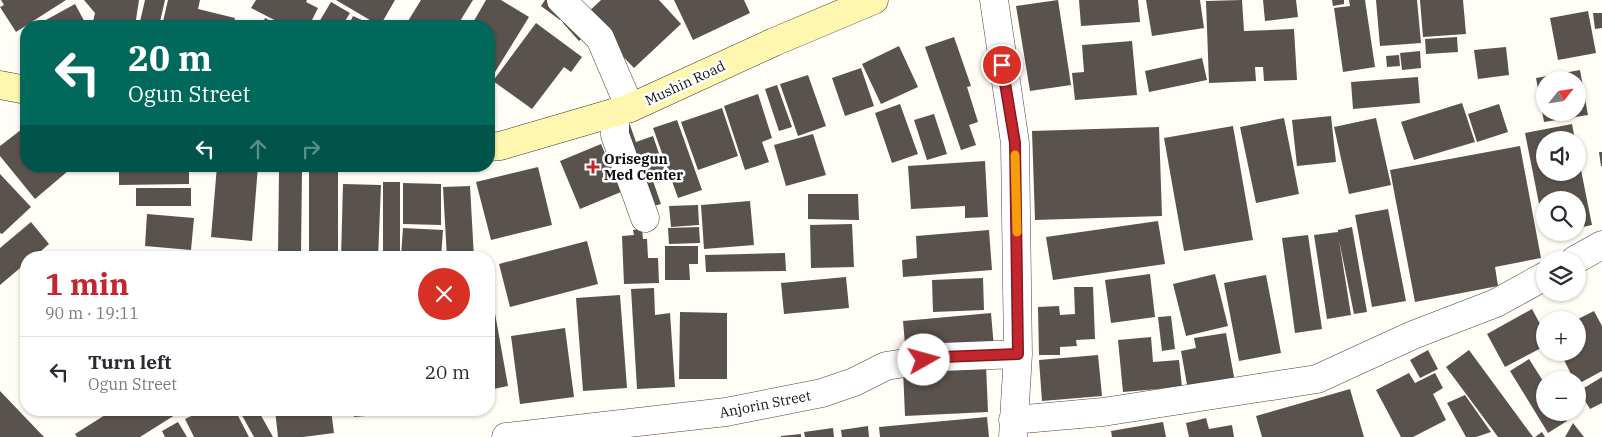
<!DOCTYPE html>
<html lang="en">
<head>
<meta charset="utf-8">
<style>
  :root { --surface:#fff; --page:#f7f7f7; --text:#2b2b33; --muted:#7c7c81; --line:#e1e1e2; --accent:#c4262e }
  body { margin:0; font-family:"IBM Plex Serif",serif; background:var(--page); color:var(--text); height:100vh; display:flex; flex-direction:column; font-size:19px; white-space:nowrap }
  * { box-sizing:border-box; margin:0 }
  p { font-size:16px; color:var(--muted) }
  .icon { flex:none; width:28px; height:28px; fill:none; stroke:currentColor; stroke-width:2; stroke-linecap:round; stroke-linejoin:round }
  .map { position:relative; flex:1; overflow:hidden }
  .drawer { position:absolute; left:20px; top:251px; width:475px; height:165px; display:flex; flex-direction:column; background:var(--surface); border-radius:20px; box-shadow:0 1px 4px #0004 }
  .drawer>* { flex:none }
  .guide { position:absolute; left:20px; top:20px; width:475px; height:152px; border-radius:20px; box-shadow:0 1px 4px #0004; background:#00695c; color:#fff; overflow:hidden }
  .needle { width:32px; rotate:60deg }
  .fabs { position:absolute; left:1536px; top:71px; display:grid; gap:10px }
  .fabs a { display:grid; place-items:center; width:50px; height:50px; border-radius:50%; background:var(--surface); box-shadow:0 1px 4px #0004; font-size:25px }
  .pin { position:absolute; display:grid; place-items:center; width:42px; height:42px; color:#fff; margin:-21px; border:2px solid #fff; border-radius:50%; box-shadow:0 1px 5px #0007 }
  .me { position:absolute; width:55px; margin:-28px; rotate:83deg; stroke-linejoin:round; filter:drop-shadow(0 0 4px #0008) }
  .turn { display:flex; align-items:center; gap:18px; height:105px; padding:0 25px; font-size:22px }
  .turn .icon { width:65px; height:65px; stroke-width:2.5 }
  .turn b { display:block; font-size:35px; line-height:42px }
  .lanes { display:flex; align-items:center; height:48px; padding:0 25px; background:#0003; justify-content:center; gap:25px; direction:ltr }
  .lanes .off { opacity:.35 }
  .round { display:grid; place-items:center; flex:none; width:52px; height:52px; border-radius:26px; background:var(--page) }
  .summary { display:flex; align-items:center; justify-content:space-between; height:85px; padding:0 25px }
  h1 { font-size:30px; font-weight:800; line-height:38px; color:var(--accent) }
  ul { padding:0; list-style:none }
  li { display:flex; align-items:center; gap:15px; height:70px; padding:0 25px; border-top:1px solid var(--line) }
  li div { flex:1 }
  li b { display:block; font-size:19px }
  li em { font-style:normal }
  .map>svg:first-child { display:block }
</style>
</head>
<body>
<div class="map">
<svg width="1602" height="437" viewBox="0 0 1602 437">
  <rect width="100%" height="100%" fill="#fffdf5"/>
  <path fill="#5a524d" fill-rule="evenodd" d="M1,0h65l-50,32 -16,-25 4,-2z
    M84,0h55l-4,26h-43l3,-13z
    M145,0h20l-6,26h-20z
    M168,0h32l-2,9 37,9 -2,8h-71z
    M256,0h51l-1,2 12,6 -9,18h-23l-35,-18z
    M336,0h59l-15,26z
    M421,0h52l-16,26h-52z
    M486,0h15l28,17 -37,60 -3,-2v-49h-18z
    M545,0h10l13,9 -8,11 -19,-14z
    M601,0h58l22,24 -47,44 -50,-52z
    M674,0h70l6,13 -57,27z
    M1058,0l13,85 -41,6 -14,-85z
    M1079,0h59l2,22 -59,4z
    M1146,0h54l4,28 -52,8z
    M1242,0l2,31 50,-2 3,51 -33,1 -1,-14h-8l1,14 -47,2 -3,-82z
    M1263,0h33l2,17 -33,4z
    M1332,0h12v4l-11,2z
    M1349,0h16l10,67 -32,5 -9,-64 16,-2z
    M1376,0h41l4,43 -41,3z
    M1420,0h43l3,34 -43,3z
    M331,2l19,11 -8,13h-16l-7,-4z
    M75,4l12,22h-52z
    M1588,11l8,42 -38,7 -8,-42z
    M1593,13h9v15l-7,1z
    M572,15l16,17 -9,9 -16,-18z
    M353,16l22,10h-27z
    M265,18l16,8h-19z
    M536,23l46,34 -11,15 -7,-5 -32,42 -39,-28z
    M954,37l17,49 -4,1 11,35 -9,3 7,20 -15,5 -36,-103z
    M1457,37l1,15 -32,2 -1,-15z
    M1132,41l5,54 -62,5 -3,-27 12,-1 -2,-27z
    M899,46l19,41 -37,17 -19,-40z
    M1506,47l3,28 -31,4 -4,-29z
    M1420,51l1,17 -19,2 -2,-17z
    M1399,55l1,11 -13,1 -1,-11z
    M1202,58l5,22 -58,12 -4,-21z
    M861,68l13,38 -29,10 -13,-38z
    M1580,70l8,45 -44,7 -8,-44zM1545,80h33v32h-33z
    M808,75l18,51 -28,10 -18,-52z
    M1418,77l2,26 -67,6 -2,-27z
    M777,85l15,42 -13,4 -14,-42z
    M758,94l14,44 -10,4 7,20 -24,8 -21,-64z
    M1462,103l13,39 -61,18 -13,-38z
    M900,104l18,50 -26,9 -17,-50z
    M1499,104l9,28 -31,10 -9,-28z
    M722,108l16,48 -40,14 -17,-48z
    M934,114l13,40 -20,6 -13,-40z
    M1331,116l5,46 -39,4 -5,-46z
    M1284,118l15,76 -43,9 -16,-76z
    M1376,118l15,67 -42,9 -15,-67z
    M677,120l25,70 -24,8 -25,-70z
    M1572,124l3,16h-30v32h33v-17l14,70 -14,3v-28h-33l-1,29 -19,-96z
    M630,125l6,17 17,-6 14,41 -14,4 8,23 -11,3 -32,-78z
    M26,126v40h38l4,5 -33,28 -35,-43v-10z
    M1233,126l20,114 -69,11 -20,-113z
    M1159,127l3,89 -127,4 -3,-89z
    M813,134l13,41 -40,11 -12,-41z
    M601,144l20,48 -41,17 -20,-48z
    M1520,146l21,112 -46,9 3,19 -83,16 -25,-132z
    M1599,152h3v14h-1z
    M985,161l3,56 -23,1v-12l-54,3 -3,-43z
    M119,166h70v18l-70,1z
    M217,166h41l-6,75 -41,-4z
    M538,167l14,58 -61,15 -15,-58z
    M279,171h23l-1,82h-23z
    M309,172h29v82h-29z
    M0,174l31,33 -29,27 -2,-1z
    M383,182h17v76h-17z
    M403,183l38,1v41l-38,-1z
    M343,184l38,1 -3,73h-37z
    M470,186l4,72h-27l-4,-71z
    M136,188h55v18h-55z
    M808,194h50l1,26 -51,-1z
    M750,201l4,44 -50,4 -3,-44z
    M698,205l1,20 -28,2 -2,-21z
    M1388,209l18,92 -34,6 -17,-92z
    M147,214l47,4 -3,32 -46,-4z
    M1158,221l7,43 -112,16 -7,-43z
    M31,222l18,22 -16,14h-7v5l-26,22v-37z
    M852,224l2,43 -43,1 -1,-43z
    M699,227l1,16 -31,1 -1,-16z
    M1352,227l15,85 -13,2 -15,-74 12,75 -24,4 -13,-84 24,-3v-2z
    M403,228l40,2 -2,28 -40,-2z
    M642,229l1,10h4l1,19h10l1,25 -35,1 -2,-48 12,-1 -1,-5z
    M989,230l3,40 -89,7 -1,-17 15,-2 -1,-22z
    M1308,235l14,94 -27,4 -13,-95z
    M587,241l11,43 -88,23 -11,-43z
    M665,246h33v18h-9l1,16h-25z
    M785,253l1,18 -80,1 -1,-17z
    M1150,274l5,43 -44,6 -6,-43z
    M1215,274l13,52 -42,10 -13,-52z
    M1266,275l15,78 -42,8 -15,-78z
    M846,277l3,31 -65,6 -3,-31z
    M983,278l1,32 -51,2 -1,-32z
    M489,280l19,106 -19,4z
    M1074,287h19l2,52 -19,1 1,6 -17,1v8h-21l-1,-48 21,-1 1,9 15,-1z
    M654,288l1,27 15,-2 5,74 -38,2 -6,-100z
    M620,295l7,93 -44,3 -7,-93z
    M1532,309l13,24v13l-40,21 -18,-33z
    M1594,311l8,15v45l-24,13v-4h-4l-14,-28h18v-33z
    M680,312l47,1v66h-48z
    M991,313l3,35 -88,8 -3,-35z
    M1171,316l4,33 -13,2 -4,-34z
    M565,328l9,69 -54,7 -9,-68z
    M1226,333l10,55 -47,8 -8,-45 15,-3 -2,-10z
    M1151,337l2,25 26,-2 3,27 -59,5 -5,-52z
    M1428,350l10,19 -18,9 -10,-18z
    M1469,350l64,87h-35l-52,-70z
    M1098,355l4,41 -60,5 -3,-41z
    M1529,359l16,25v28h17l5,9 -19,12 -38,-62z
    M986,365l2,47 -83,4 -2,-47z
    M1409,373l6,10 20,-10 8,15 -10,6 13,26 -33,17h-12l-25,-47z
    M1602,377v26l-12,6 -11,-18z
    M1350,389l14,48h-102l-6,-21z
    M0,391l44,46h-44z
    M1465,395l26,37 -15,5h-10l-19,-34z
    M113,410h59l3,5 -35,22h-63l-2,-3z
    M204,410h31l14,27h-55l-9,-18z
    M239,410h19l15,27h-19z
    M275,410h18v2l38,-2 3,23 -31,4h-25z
    M353,410h47l1,3 -47,4z
    M413,410h38v1l-38,4z
    M987,417l2,20h-109l-1,-10z
    M1206,418l3,11 23,-4 2,12h-45l-3,-14z
    M178,422l9,15h-22l-3,-6z
    M1163,422l3,15h-54l-1,-6z
    M1573,423l11,14h-19z
    M868,426l1,11h-27l-1,-7z
    M833,428l1,9h-29l-1,-5z
    M1542,432l3,5h-10z
    M801,434v3h-20v-1z"/>
  <g fill="none" stroke-linecap="round" stroke-linejoin="round">
    <g stroke="#444" stroke-width="29">
      <path id="street" d="M561,0l39,38 30,70
        M994,0l21,143 3,211 -5,83
        M615,113v22l30,83
        M1575,260l27,-15
        M1013,420l90,-8 214,-33 96,-44 83,-32 49,-27
        M506,437l220,-25 96,-19 32,-11 32,-16 56,-9 76,-3"/>
    </g>
    <g stroke="#333" stroke-width="29">
      <path id="secondary" d="M0,85l26,5
        M489,147l11,-1 130,-38 144,-66 100,-42"/>
    </g>
    <use href="#street" stroke="#fff" stroke-width="28"/>
    <use href="#secondary" stroke="#fff6b0" stroke-width="28"/>
  </g>
  <g fill="none" stroke-linecap="round" stroke-linejoin="round">
    <g stroke="#7f191e" stroke-width="12">
      <path id="route" d="M924,360l18,-3 76,-3 -3,-211 -13,-78"/>
    </g>
    <use href="#route" stroke="#c4262e" stroke-width="9"/>
    <path stroke="#f59e0b" stroke-width="9" d="M1015,155l2,77"/>
  </g>
  <path fill="#c4262e" stroke="#fff" stroke-width="2" d="M590.5 159.5h5v5h5v5h-5v5h-5v-5h-5v-5h5z"/>
  <g text-anchor="middle" stroke-width="5" stroke-linejoin="round" paint-order="stroke">
    <g font-size="14" fill="#111" stroke="#fff">
      <text transform="translate(685 83) rotate(-25)" y="5">Mushin Road</text>
      <text transform="translate(765 404) rotate(-11)" y="5">Anjorin Street</text>
    </g>
    <g font-size="14" font-weight="bold" fill="#111" stroke="#fff" text-anchor="start">
      <text x="604" y="164">Orisegun<tspan x="604" dy="16">Med Center</tspan></text>
    </g>
  </g>
</svg>
<div class="fabs">
<a><svg class="needle" viewBox="-14 -14 28 28"><path d="M0-13l5 13h-10z" fill="#e53935"/><path d="M0 13l5-13h-10z" fill="#7c7c81"/></svg></a>
<a><svg class="icon" aria-label="sound" viewBox="0 0 24 24"><path d="M4 9h4l5-4v14l-5-4H4zM17 9q2 3 0 6"/></svg></a>
<a><svg class="icon" aria-label="search" viewBox="0 0 24 24"><circle cx="10" cy="10" r="6"/><path d="M15 15l6 6"/></svg></a>
<a><svg class="icon" aria-label="layers" viewBox="0 0 24 24"><path d="M12 4l9 5-9 5-9-5zM3 14l9 5 9-5"/></svg></a>
<a>+</a>
<a>−</a>
</div>
<div class="pin" style="left:1002px;top:65px;background:#d93025"><svg class="icon" aria-label="arrive" viewBox="0 0 24 24"><path d="M6 21V4h12l-3 4 3 4H6"/></svg></div>
<svg class="me" style="left:924px;top:360px" viewBox="-20 -20 40 40"><circle r="19" fill="#fff"/><path d="M0-13L10 11 0 6-10 11z" fill="#c4262e"/></svg>
<div class="guide">
<div class="turn"><svg class="icon" aria-label="left" viewBox="0 0 24 24"><path d="M17 20v-9H6M10 6l-5 5 5 5"/></svg><div><b>20 m</b>Ogun Street</div></div>
<div class="lanes"><svg class="icon" aria-label="left" viewBox="0 0 24 24"><path d="M17 20v-9H6M10 6l-5 5 5 5"/></svg><svg class="icon off" aria-label="ahead" viewBox="0 0 24 24"><path d="M12 20V5M6 11l6-6 6 6"/></svg><svg class="icon off" aria-label="right" viewBox="0 0 24 24"><path d="M7 20v-9h11M14 6l5 5-5 5"/></svg></div>
</div>
<section class="drawer">
<div class="summary"><div><h1>1 min</h1><p>90 m · 19:11</p></div><a class="round" style="background:#d93025;color:#fff"><svg class="icon" aria-label="close" viewBox="0 0 24 24"><path d="M6 6l12 12M18 6L6 18"/></svg></a></div>
<ul>
<li><svg class="icon" aria-label="left" viewBox="0 0 24 24"><path d="M17 20v-9H6M10 6l-5 5 5 5"/></svg><div><b>Turn left</b><p>Ogun Street</p></div><em>20 m</em></li>
</ul>
</section>
</div>
</body>
</html>
